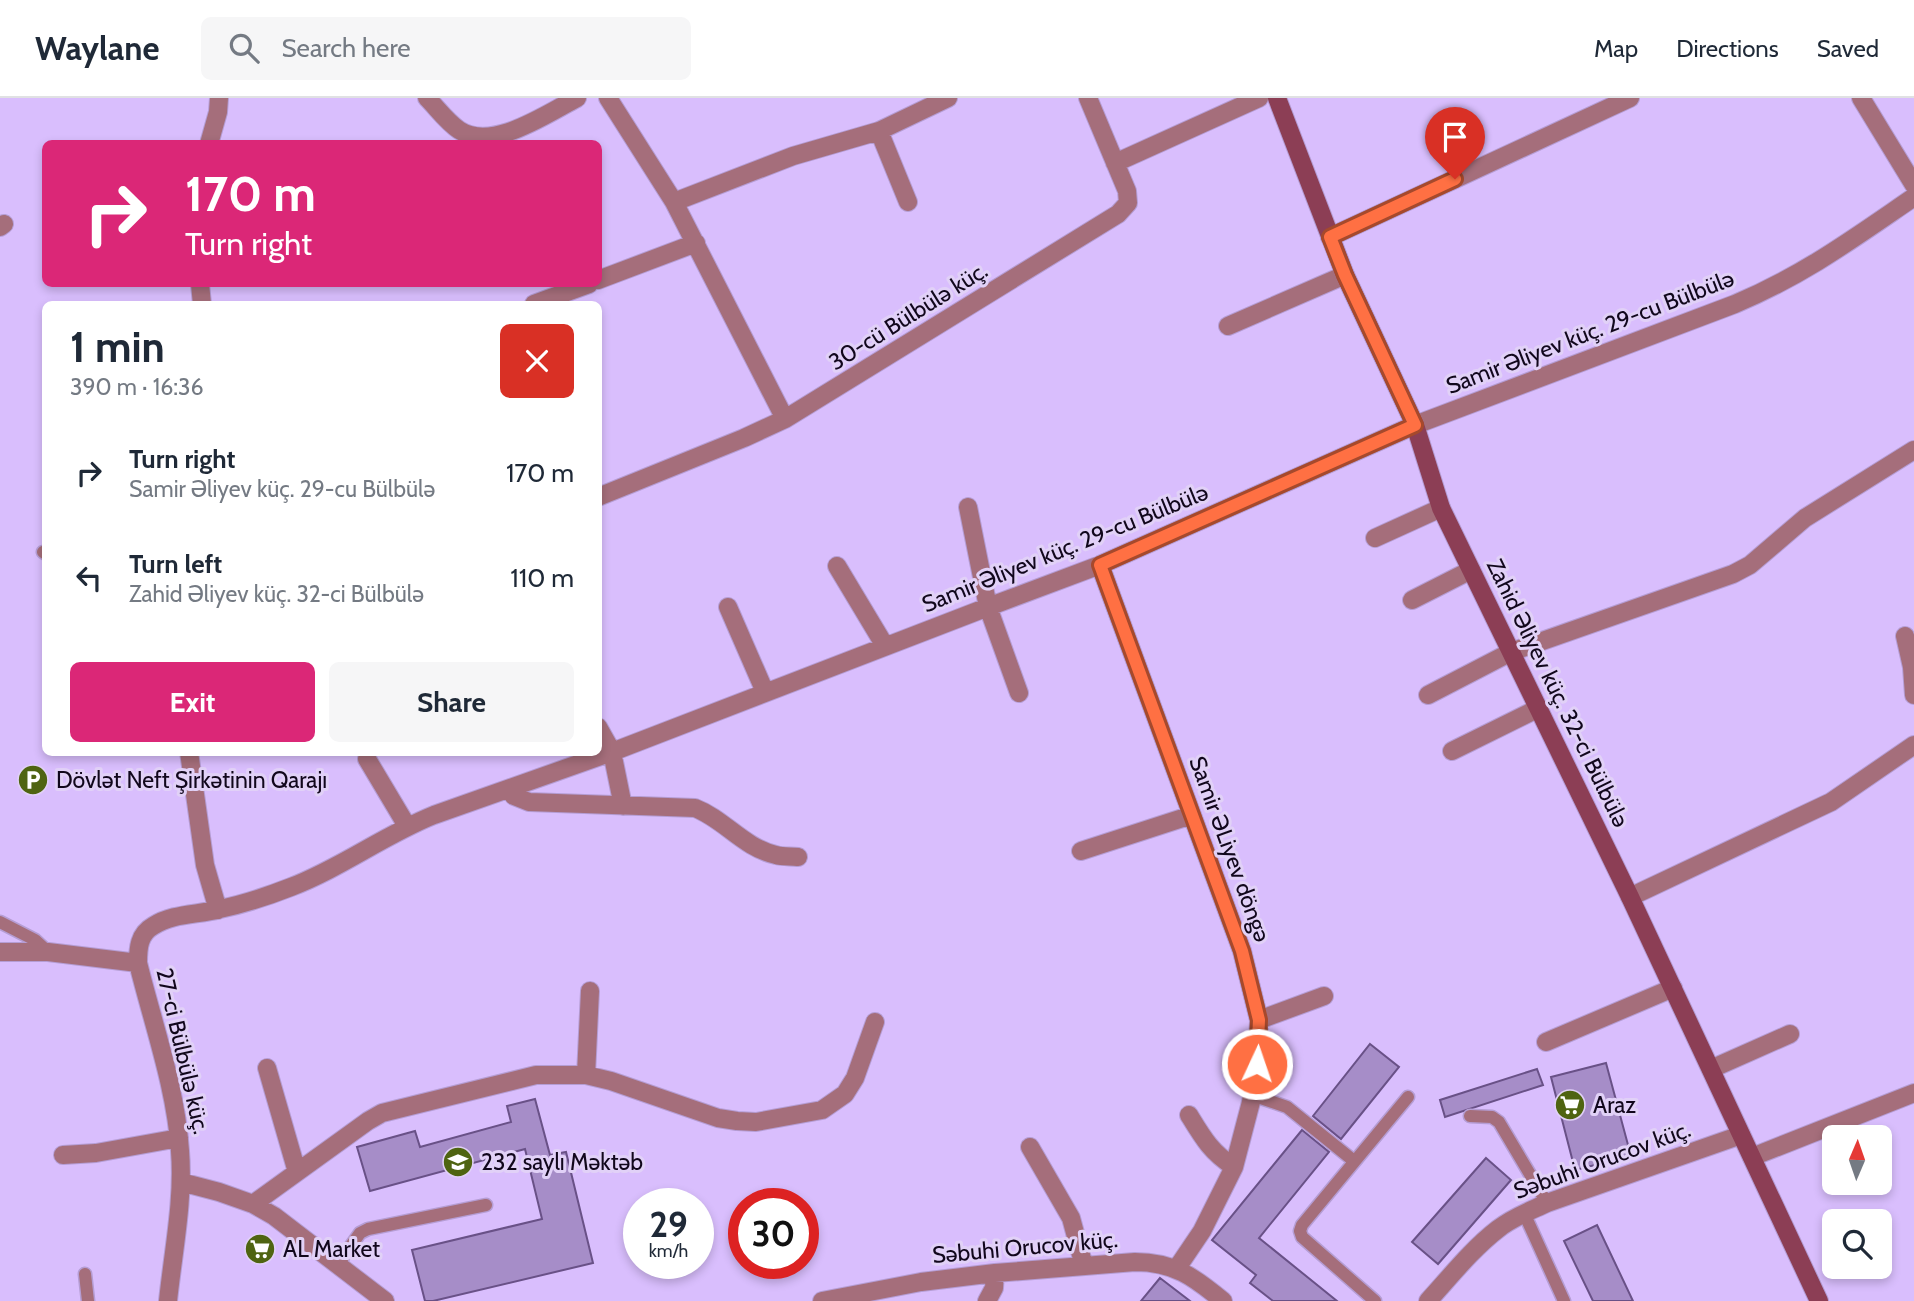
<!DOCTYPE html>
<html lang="en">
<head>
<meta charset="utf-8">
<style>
  :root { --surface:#fff; --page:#f6f6f7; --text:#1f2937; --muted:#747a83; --line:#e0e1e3; --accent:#db2777 }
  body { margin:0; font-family:Cabin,sans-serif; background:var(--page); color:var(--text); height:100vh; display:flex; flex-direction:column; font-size:26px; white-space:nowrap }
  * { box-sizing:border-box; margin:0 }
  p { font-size:23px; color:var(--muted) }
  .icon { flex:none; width:38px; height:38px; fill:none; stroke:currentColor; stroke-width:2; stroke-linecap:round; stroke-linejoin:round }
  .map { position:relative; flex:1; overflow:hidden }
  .sheet { position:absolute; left:42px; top:203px; width:560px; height:455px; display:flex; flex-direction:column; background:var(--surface); border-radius:10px; box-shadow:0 4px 10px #0003 }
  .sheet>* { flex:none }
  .guide { position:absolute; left:42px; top:42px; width:560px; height:147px; border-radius:10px; box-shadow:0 4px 10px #0003; background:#db2777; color:#fff; overflow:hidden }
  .needle { width:46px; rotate:2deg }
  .fabs { position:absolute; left:1822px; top:1027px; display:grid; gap:14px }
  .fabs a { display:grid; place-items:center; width:70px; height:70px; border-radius:10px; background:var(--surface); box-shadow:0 4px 10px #0003; font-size:35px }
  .speed { position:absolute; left:623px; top:1090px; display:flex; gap:14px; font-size:35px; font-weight:700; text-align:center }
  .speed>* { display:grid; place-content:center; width:91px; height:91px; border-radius:50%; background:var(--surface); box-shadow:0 4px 10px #0003; line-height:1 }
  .speed small { font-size:18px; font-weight:400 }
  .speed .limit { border:10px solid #d22; background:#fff; color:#111 }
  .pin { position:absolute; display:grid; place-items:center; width:60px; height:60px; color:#fff; margin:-72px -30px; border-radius:50% 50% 50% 0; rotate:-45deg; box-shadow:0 0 7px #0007 }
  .pin .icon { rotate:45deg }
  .me { position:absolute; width:77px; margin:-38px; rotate:3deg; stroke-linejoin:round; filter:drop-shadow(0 0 5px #0008) }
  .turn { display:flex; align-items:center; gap:24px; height:147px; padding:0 28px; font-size:32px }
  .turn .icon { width:91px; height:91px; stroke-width:2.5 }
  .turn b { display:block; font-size:49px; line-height:60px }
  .round { display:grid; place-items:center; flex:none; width:74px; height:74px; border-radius:10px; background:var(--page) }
  .summary { display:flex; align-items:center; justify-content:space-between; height:119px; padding:0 28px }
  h1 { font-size:42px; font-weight:700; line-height:52px }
  .action { display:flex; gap:14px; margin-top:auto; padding:14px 28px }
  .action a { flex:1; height:80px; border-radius:10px; background:var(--accent); color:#fff; font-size:28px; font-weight:700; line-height:80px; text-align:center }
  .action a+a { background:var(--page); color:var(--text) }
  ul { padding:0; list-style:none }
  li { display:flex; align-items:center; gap:21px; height:105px; padding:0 28px }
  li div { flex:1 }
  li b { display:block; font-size:26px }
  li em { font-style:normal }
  header { display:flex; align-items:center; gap:42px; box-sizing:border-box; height:98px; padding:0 35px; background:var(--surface); border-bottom:2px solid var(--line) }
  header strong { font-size:33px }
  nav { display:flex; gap:38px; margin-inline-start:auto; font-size:24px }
  .search { width:490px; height:63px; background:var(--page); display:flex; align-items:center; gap:18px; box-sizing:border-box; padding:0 24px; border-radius:10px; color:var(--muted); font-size:26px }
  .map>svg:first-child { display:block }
</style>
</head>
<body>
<header>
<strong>Waylane</strong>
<div class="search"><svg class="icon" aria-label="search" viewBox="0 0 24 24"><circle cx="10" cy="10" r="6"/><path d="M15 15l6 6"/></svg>Search here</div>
<nav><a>Map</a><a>Directions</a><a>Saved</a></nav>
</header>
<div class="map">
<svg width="1914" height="1203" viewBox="0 0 1914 1203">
  <rect width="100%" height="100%" fill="#d9befd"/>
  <path fill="#a68dc8" stroke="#695187" stroke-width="2" d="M1370,946l29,23 -58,72 -28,-23z
    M1606,965l25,93 -56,14 -24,-93z
    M1537,971l6,16 -98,32 -5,-17z
    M535,1001l15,56 16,-3 27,111 -160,38h-8l-13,-51 130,-31 -17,-70 -155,42 -13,-44 58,-16 5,16 91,-25 -4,-16z
    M1302,1032l27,22 -70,86 78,63h-64l-23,-18 6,-8 -44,-35z
    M1486,1060l25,22 -73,84 -26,-22z
    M1597,1127l36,76h-40l-29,-60z
    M1160,1180l30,23h-49z"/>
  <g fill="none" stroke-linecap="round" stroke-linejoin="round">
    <g stroke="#b59dd4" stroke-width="15">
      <path id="lane" d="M43,454l3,2
        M0,824l35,18 13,12
        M1252,997l35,12 67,54
        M1470,1018l22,1 7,5 48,81
        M1524,1115l40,88
        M338,1166l22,-31 8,-4 118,-24
        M85,1176l3,27
        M1375,1203l-73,-64 -2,-6 2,-6 106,-128"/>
    </g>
    <g stroke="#b59dd4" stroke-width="20">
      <path id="street" d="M427,0c10,10 20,24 32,32 33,22 87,-16 118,-32
        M608,0l66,104 111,217
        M1861,0l53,87
        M879,33l29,71
        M209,46l9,-32 1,-14
        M1115,65l144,-65
        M674,104l119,-46 86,-25 69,-33
        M0,129l4,-3
        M1330,139l300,-139
        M598,182l98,-37
        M200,186l2,20
        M534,206l55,-20
        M1228,228l117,-51
        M598,399l146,-59 41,-19 333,-205 10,-11 -1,-12 -39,-93
        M968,409l20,100 31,86
        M1375,440l66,-30
        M1100,467l142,386 17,69 -2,44 -6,38 -17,65 -32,64 -25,37
        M837,468l48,80
        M1412,502l59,-30
        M728,509l37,85
        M1905,538l7,31 2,28
        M1428,597l83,-43 222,-78 17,-9 55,-47 109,-68
        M598,629l14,25 11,54
        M1452,653l87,-43
        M189,654l16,113 13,45
        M367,661l40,67
        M515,690l-1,8 15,6 166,6c29,11 49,40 81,47 7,2 15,1 22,2
        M1081,753l111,-36
        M1630,799l201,-95 83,-57
        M0,854h48l90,11
        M1259,922l65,-24
        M1546,944l127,-54
        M267,970l30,104
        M1711,971l79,-35
        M586,977l4,-84
        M1189,1017c14,23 22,37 45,52
        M1030,1049l41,71 13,48
        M63,1057l33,-2 83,-15
        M1752,1059l162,-64
        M181,1084l38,10 34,12 21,12 111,85
        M253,1106l115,-83 14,-8 154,-38h50l25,6 107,37 19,3 19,1 66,-12 23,-16 10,-16 20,-56
        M168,1203c5,-49 16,-101 12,-150 -4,-63 -27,-127 -42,-188 0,-15 1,-29 15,-37 20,-13 45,-11 67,-17 24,-5 48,-13 71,-22 50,-19 93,-52 143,-72l178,-63 376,-145 112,-42 315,-140 320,-121c69,-29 119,-66 179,-107
        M822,1203l99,-19 74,-9 140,-11c39,0 59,15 88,39
        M987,1203l7,-13 1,-15
        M1428,1203c22,-24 44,-52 70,-72 15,-12 32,-18 49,-26l194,-68"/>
    </g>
    <g stroke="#b59dd4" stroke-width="20">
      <path id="secondary" d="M1277,0l68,177 70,150 26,83 189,389 189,404"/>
    </g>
    <use href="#lane" stroke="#a56e7b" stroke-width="12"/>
    <use href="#street" stroke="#a56e7b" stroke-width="18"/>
    <use href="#secondary" stroke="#8c3e55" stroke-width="18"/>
  </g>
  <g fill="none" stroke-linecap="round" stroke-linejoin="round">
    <g stroke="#a6492c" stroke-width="18">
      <path id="route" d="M1257,966l2,-44 -17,-69 -142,-386 315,-140 -70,-150 -15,-38 125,-58"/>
    </g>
    <use href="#route" stroke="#ff7043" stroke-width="12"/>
  </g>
  <defs>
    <g id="parking-disc" transform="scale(1.575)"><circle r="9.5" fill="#4f6411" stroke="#e1d1f7"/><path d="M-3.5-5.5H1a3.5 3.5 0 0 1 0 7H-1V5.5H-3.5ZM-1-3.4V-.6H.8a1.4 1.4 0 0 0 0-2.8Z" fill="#fff"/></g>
    <g id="supermarket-disc" transform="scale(1.575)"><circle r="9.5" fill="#4f6411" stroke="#e1d1f7"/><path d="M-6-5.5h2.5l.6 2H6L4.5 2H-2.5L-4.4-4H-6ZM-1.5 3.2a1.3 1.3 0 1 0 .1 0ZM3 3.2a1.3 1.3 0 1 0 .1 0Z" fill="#fff"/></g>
    <g id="school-disc" transform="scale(1.575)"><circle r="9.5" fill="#4f6411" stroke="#e1d1f7"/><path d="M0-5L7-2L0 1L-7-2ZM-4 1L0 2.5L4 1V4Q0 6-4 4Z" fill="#fff"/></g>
  </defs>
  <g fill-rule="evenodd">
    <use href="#parking-disc" x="33" y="682"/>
    <use href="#supermarket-disc" x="1570" y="1007"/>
    <use href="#school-disc" x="458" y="1064"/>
    <use href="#supermarket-disc" x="260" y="1151"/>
  </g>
  <g text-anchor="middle" stroke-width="6" stroke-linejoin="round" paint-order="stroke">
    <g font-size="23" fill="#11071c" stroke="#e1d1f7">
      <text transform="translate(908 218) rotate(-32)" y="8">30-cü Bülbülə küç.</text>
      <text transform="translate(1590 234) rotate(-21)" y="8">Samir Əliyev küç. 29-cu Bülbülə</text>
      <text transform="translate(1065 450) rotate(-22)" y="8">Samir Əliyev küç. 29-cu Bülbülə</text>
      <text transform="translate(1558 595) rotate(64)" y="8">Zahid Əliyev küç. 32-ci Bülbülə</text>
      <text transform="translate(1230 751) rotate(70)" y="8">Samir ƏLiyev döngə</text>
      <text transform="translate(183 953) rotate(77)" y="8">27-ci Bülbülə küç.</text>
      <text transform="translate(1602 1062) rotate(-20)" y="8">Səbuhi Orucov küç.</text>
      <text transform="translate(1025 1149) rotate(-5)" y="8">Səbuhi Orucov küç.</text>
    </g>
    <g font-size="23" fill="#11071c" stroke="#e1d1f7" text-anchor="start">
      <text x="56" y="690">Dövlət Neft Şirkətinin Qarajı</text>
      <text x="1593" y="1015">Araz</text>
      <text x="481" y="1072">232 saylı Məktəb</text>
      <text x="283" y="1159">AL Market</text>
    </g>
  </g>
</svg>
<div class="fabs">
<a><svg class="needle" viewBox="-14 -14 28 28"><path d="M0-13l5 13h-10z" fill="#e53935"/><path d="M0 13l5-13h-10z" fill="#747a83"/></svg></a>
<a><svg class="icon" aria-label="search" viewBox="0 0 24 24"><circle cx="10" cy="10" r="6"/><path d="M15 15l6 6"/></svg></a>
</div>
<div class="speed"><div>29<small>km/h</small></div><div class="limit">30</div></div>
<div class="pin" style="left:1455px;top:81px;background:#d93025"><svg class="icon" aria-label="arrive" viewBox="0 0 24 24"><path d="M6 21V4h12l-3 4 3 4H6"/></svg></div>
<svg class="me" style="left:1257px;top:966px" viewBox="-20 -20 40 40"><circle r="17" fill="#ff7043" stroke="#fff" stroke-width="3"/><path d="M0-11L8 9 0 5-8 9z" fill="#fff"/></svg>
<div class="guide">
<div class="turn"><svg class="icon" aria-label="right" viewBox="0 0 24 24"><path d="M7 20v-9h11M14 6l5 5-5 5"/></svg><div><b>170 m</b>Turn right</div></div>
</div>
<section class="sheet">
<div class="summary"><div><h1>1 min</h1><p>390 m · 16:36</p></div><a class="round" style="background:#d93025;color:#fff"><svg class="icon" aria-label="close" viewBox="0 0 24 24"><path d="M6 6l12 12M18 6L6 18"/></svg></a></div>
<ul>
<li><svg class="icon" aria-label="right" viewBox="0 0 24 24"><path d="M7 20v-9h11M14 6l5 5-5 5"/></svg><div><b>Turn right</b><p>Samir Əliyev küç. 29-cu Bülbülə</p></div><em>170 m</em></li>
<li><svg class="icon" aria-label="left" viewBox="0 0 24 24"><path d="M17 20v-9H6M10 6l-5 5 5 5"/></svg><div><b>Turn left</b><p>Zahid Əliyev küç. 32-ci Bülbülə</p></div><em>110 m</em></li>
</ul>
<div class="action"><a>Exit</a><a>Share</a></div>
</section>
</div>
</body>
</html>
